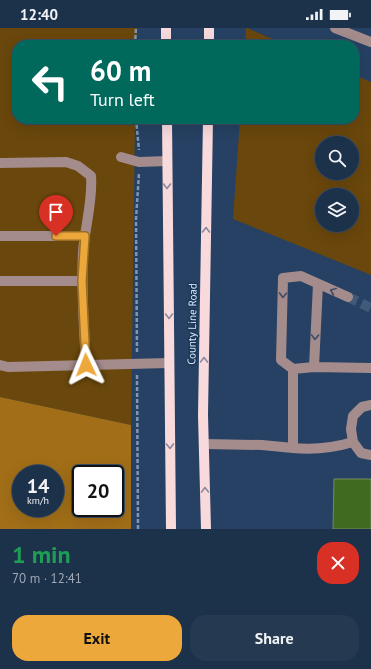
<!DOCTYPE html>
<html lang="en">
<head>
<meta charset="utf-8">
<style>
  :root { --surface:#1c314a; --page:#253951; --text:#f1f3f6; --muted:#a0a9b5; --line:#3a4c62; --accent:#eda83c }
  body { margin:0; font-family:"PT Sans",sans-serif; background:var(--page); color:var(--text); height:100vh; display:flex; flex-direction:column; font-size:15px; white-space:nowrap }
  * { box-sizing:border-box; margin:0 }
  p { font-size:13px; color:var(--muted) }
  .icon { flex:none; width:22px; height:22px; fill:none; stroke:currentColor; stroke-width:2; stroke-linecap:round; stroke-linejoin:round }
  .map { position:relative; height:501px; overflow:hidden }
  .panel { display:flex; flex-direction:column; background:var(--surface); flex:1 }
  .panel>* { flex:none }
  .guide { position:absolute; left:12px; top:12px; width:347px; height:84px; border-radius:16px; box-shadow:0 4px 16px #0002,0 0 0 1px var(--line); background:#00695c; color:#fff; overflow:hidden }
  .tools { position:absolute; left:315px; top:108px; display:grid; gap:8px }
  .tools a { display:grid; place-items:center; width:44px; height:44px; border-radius:50%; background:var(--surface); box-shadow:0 4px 16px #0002,0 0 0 1px var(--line); font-size:20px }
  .speed { position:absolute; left:12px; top:437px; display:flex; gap:8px; font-size:20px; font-weight:700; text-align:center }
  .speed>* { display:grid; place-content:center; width:52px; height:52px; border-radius:50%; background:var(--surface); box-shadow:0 4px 16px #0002,0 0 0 1px var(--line); line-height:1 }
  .speed small { font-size:10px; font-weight:400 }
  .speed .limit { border:2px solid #111; border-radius:6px; background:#fff; color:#111 }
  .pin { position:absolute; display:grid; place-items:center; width:34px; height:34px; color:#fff; margin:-41px -17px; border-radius:50% 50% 50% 0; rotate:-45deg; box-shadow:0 0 4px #0007 }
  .pin .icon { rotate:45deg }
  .me { position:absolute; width:44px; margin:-22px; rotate:358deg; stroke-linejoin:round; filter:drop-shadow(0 0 3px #0008) }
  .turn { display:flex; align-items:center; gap:14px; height:84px; padding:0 12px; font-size:18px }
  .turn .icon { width:52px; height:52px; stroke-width:2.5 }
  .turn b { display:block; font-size:28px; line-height:34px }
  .round { display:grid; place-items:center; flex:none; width:42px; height:42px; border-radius:16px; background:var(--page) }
  .head { display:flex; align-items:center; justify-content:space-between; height:68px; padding:0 12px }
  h1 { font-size:24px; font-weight:600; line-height:30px; color:#1e9e55 }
  .cta { display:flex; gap:8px; margin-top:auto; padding:8px 12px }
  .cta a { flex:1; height:46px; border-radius:16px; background:var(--accent); color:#111; font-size:16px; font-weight:600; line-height:46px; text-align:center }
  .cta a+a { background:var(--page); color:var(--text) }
  .status { display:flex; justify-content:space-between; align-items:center; height:28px; padding:0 20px; background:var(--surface); direction:ltr }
  .status svg { height:11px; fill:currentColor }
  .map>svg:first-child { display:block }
</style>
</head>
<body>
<div class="status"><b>12:40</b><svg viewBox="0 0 49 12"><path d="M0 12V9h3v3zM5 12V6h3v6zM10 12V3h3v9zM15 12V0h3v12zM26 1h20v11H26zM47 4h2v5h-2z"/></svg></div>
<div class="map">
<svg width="371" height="501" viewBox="0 0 371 501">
  <rect width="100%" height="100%" fill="#264163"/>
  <path fill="#6a470c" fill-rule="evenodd" d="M0,0h137l-1,17h-119v74h118l-4,306 -131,-28z
    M246,0h1l39,17h-41z
    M354,47l17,7v193l-138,-56 7,-100h114zM322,115h30v30h-30zM322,167h30v30h-30z"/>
  <path fill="#a26f18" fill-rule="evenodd" d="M0,369l131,28v104h-131zM21,446h34v34h-34zM81,446h34v34h-34z"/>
  <path fill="#406a1f" stroke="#738c63" d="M334,451h37v50h-38z"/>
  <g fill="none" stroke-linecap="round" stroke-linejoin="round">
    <path stroke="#415a7a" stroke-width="10" stroke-dasharray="10 5" stroke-linecap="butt" d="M348,269l23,11"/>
    <path stroke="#8197b1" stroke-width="2.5" stroke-dasharray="4 2" stroke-linecap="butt" d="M135,17l1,-17
      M136,91l3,31
      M137,324l-1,-133 3,-46
      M137,347l1,154"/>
    <path stroke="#a48b8c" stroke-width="10" d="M335,0l36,14
      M121,129l18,5 28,-1
      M0,135l66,-1 12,4 13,10c2,25 -6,50 -8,76 -2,37 1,75 3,113
      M0,208h85
      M0,253h82
      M0,337l8,2 161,-4
      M314,339l4,-83
      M293,341l-12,-9 2,-82 18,-2 47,21
      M371,377l-9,2 -9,9 -2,13 2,13 8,11 10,2
      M204,416l58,1 31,3v-79l21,-2 57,1
      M293,420c21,2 40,0 60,-6"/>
    <path stroke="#f9dadc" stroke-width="10" d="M166,0v17
      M209,17v-17
      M167,91l4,410
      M206,501l-3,-114 5,-296"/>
  </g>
  <defs><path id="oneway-chevron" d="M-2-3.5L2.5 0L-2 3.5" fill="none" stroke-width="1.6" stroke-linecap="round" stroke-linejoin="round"/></defs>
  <g stroke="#8a889a">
    <use href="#oneway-chevron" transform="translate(167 158) rotate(90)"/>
    <use href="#oneway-chevron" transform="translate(206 202) rotate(-89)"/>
    <use href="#oneway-chevron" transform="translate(169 288) rotate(90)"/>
    <use href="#oneway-chevron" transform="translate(204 332) rotate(-89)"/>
    <use href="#oneway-chevron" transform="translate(170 418) rotate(89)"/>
    <use href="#oneway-chevron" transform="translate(205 462) rotate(-91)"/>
  </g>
  <g stroke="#3e4c64">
    <use href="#oneway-chevron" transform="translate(333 263) rotate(-157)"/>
    <use href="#oneway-chevron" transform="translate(283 267) rotate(91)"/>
    <use href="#oneway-chevron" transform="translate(315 309) rotate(92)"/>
  </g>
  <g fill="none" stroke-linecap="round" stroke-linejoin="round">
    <g stroke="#9a6d27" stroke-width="10">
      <path id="route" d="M56,208h29l-3,45 4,84"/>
    </g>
    <use href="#route" stroke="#eda83c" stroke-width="7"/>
  </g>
  <g text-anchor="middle" stroke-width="3" stroke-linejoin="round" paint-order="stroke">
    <g font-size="11" fill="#d7e8fc" stroke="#1c3757">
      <text transform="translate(192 296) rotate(-89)" y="4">County Line Road</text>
    </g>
  </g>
</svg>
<div class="tools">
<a><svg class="icon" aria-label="search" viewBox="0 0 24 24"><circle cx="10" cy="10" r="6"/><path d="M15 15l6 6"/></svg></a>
<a><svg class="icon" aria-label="layers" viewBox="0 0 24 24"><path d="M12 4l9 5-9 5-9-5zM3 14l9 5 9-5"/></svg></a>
</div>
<div class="speed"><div>14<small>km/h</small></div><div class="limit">20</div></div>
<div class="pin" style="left:56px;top:208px;background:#d93025"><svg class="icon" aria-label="arrive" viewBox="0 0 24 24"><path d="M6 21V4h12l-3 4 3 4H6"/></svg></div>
<svg class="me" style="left:86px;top:337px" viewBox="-20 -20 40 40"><path d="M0-17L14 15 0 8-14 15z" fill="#eda83c" stroke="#fff" stroke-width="4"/></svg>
<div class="guide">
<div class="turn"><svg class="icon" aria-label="left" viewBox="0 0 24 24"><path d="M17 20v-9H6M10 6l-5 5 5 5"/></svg><div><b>60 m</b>Turn left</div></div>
</div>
</div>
<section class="panel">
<div class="head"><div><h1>1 min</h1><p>70 m · 12:41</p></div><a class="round" style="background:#d93025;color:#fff"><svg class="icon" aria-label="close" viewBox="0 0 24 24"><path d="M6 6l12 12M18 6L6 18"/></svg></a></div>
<div class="cta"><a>Exit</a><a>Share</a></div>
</section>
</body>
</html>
